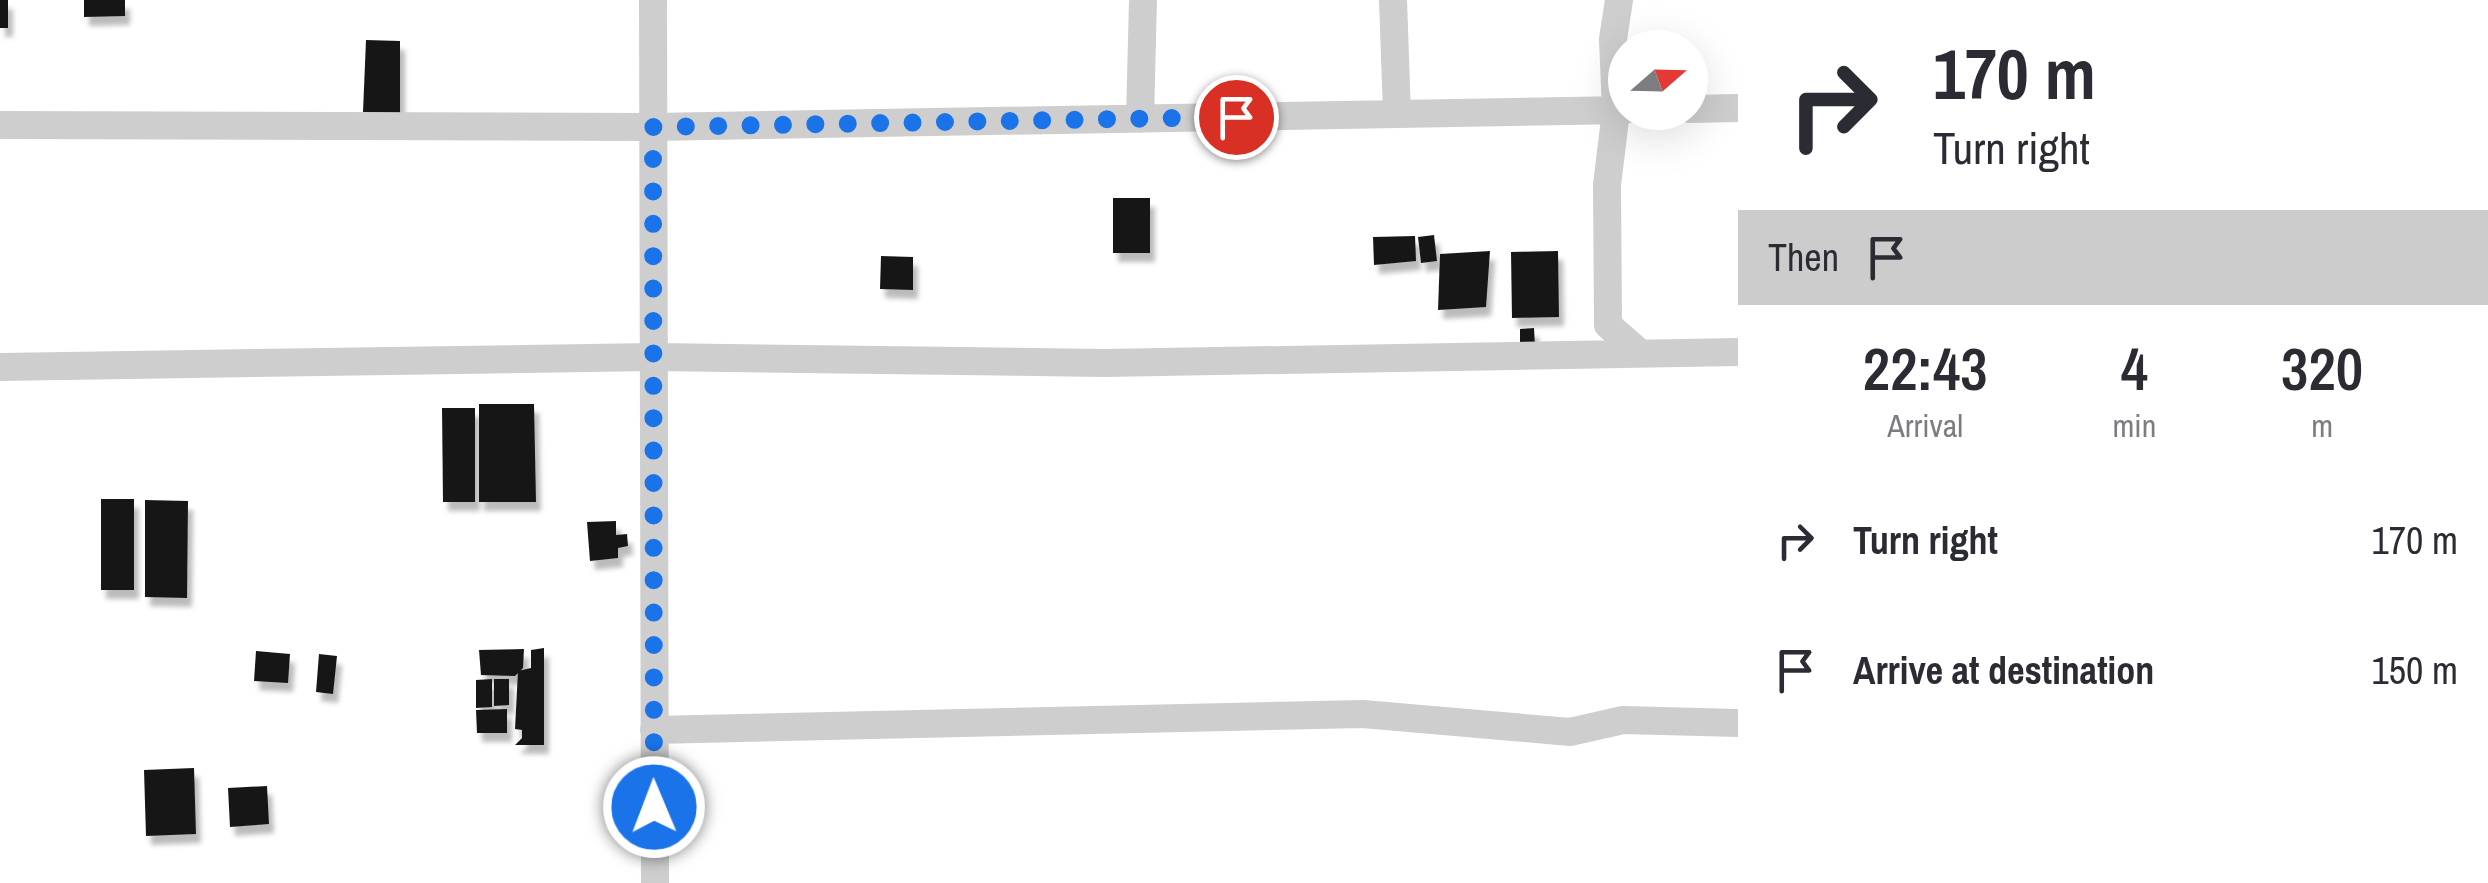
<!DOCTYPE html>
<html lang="en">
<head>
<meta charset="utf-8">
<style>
  :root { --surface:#fff; --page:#f7f7f7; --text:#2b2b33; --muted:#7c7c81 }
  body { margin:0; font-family:"Archivo Narrow",sans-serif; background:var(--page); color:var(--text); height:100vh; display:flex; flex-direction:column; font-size:38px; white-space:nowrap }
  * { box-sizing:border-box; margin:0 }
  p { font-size:32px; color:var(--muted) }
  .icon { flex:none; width:55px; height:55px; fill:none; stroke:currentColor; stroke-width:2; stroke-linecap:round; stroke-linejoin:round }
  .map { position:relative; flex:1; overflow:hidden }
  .sheet { display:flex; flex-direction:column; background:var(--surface); width:750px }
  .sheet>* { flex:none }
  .hud { background:#fff; color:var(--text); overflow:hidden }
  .needle { width:65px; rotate:70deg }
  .tools { position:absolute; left:1608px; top:30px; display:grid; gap:20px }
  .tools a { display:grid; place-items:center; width:100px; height:100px; border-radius:50%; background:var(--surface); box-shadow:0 10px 40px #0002; font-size:50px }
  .pin { position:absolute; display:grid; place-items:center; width:85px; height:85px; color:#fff; margin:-42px; border:5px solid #fff; border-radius:50%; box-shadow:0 2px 10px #0007 }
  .me { position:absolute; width:110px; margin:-55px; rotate:359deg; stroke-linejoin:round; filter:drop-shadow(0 0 8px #0008) }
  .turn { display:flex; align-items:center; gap:35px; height:210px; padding:0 30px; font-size:45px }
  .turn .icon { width:130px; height:130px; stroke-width:2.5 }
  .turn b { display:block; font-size:70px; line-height:85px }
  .then { display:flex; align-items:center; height:95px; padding:0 30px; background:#0003; gap:20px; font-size:38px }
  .eta { display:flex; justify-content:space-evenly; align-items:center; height:170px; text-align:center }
  .eta b { font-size:60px; font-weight:600; line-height:70px }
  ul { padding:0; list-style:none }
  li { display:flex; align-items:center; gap:30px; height:130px; padding:0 30px }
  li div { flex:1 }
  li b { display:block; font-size:38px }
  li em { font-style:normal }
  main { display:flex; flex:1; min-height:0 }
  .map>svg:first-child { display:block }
</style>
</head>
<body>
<main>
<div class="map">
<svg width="1738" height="883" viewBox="0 0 1738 883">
  <defs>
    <filter id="shadow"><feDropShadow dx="5" dy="9" stdDeviation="2.5" flood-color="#0004"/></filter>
  </defs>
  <rect width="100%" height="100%" fill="#fff"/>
  <path fill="#181818" filter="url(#shadow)" d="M0,0h8v28h-8z
    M84,0h41v16l-41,1z
    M366,40l34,1v72l-37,-1z
    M1113,198h37v55h-37z
    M1434,235l3,26 -16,2 -3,-26z
    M1415,236l1,25 -42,4 -1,-28z
    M1490,251l-4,56 -48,3 2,-56z
    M1558,251l1,66 -47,1 -1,-66z
    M881,256l32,1v33l-33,-1z
    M1534,328l1,19 -15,1v-19z
    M479,404h55l2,98h-57z
    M442,408h33v94h-32z
    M101,499h33v91h-33z
    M145,500l43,1 -1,97 -42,-1z
    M616,521v14l11,-1 1,12 -10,2v10l-28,3 -3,-39z
    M544,648v97h-29l7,-7v-8l-7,-1 3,-58 13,-3v-18z
    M524,649l-1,19 -8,8 -34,-1 -2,-25z
    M256,651l34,3 -2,29 -34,-2z
    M319,654l18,2 -4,38 -17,-2z
    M492,679v28l-16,1v-28z
    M494,679h15v26l-15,1z
    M507,709v24h-30l-1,-23z
    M194,768l2,66 -50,2 -2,-66z
    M267,786l2,38 -39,3 -2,-39z"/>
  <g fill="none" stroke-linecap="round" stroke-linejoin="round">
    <path stroke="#cecece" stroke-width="28" d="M653,0l2,883
      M1393,0l4,114
      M1619,0l-6,39 3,72 -9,74 1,140 32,28
      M1690,109l48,-1
      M1140,119l3,-119
      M0,125l653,2 972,-17
      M0,367l653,-10 452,6 633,-11
      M654,730l709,-16 207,18 53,-12 115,3"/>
  </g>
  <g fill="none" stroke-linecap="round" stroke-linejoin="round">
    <path stroke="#1a73e8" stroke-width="18" stroke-dasharray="0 32.4" d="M654,807l-1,-680 583,-10"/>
  </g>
</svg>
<div class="tools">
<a><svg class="needle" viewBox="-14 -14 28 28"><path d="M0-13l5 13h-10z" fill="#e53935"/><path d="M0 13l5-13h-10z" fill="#7c7c81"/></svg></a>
</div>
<div class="pin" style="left:1236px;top:117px;background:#d93025"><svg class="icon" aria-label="arrive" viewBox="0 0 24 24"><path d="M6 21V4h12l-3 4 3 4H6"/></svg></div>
<svg class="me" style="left:654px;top:807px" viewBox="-20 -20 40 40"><circle r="17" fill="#1a73e8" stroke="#fff" stroke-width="3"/><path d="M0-11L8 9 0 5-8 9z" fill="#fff"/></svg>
</div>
<section class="sheet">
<div class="hud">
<div class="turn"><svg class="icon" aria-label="right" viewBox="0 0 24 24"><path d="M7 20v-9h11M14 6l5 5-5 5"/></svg><div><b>170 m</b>Turn right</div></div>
<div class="then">Then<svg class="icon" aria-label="arrive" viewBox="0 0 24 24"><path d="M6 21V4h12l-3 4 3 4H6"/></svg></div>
</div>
<div class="eta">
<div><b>22:43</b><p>Arrival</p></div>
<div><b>4</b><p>min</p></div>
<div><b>320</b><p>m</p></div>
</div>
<ul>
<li><svg class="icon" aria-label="right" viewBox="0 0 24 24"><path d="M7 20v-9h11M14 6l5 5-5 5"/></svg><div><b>Turn right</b></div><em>170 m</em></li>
<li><svg class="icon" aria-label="arrive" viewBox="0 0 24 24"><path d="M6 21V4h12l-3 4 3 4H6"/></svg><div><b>Arrive at destination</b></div><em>150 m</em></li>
</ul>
</section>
</main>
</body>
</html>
